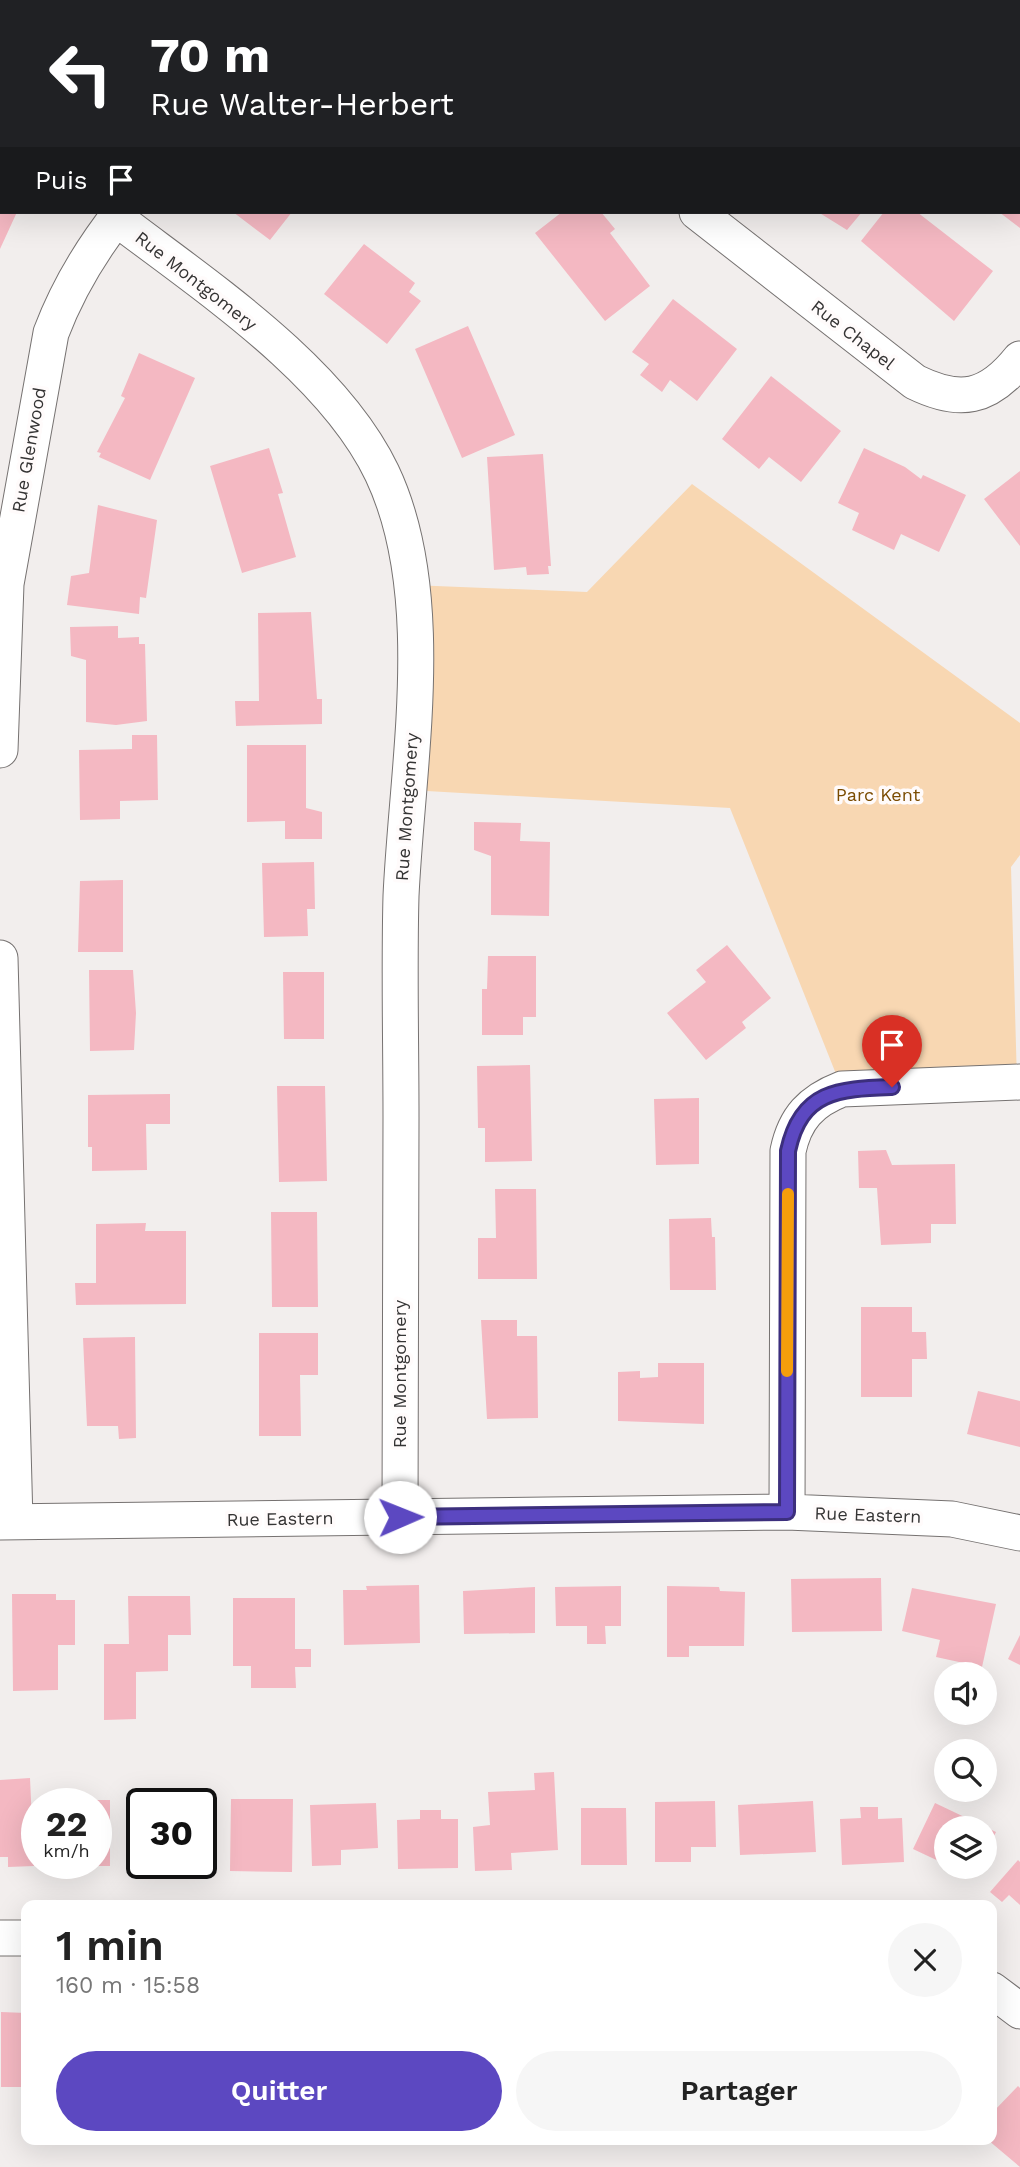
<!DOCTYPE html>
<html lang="fr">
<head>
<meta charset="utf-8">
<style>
  :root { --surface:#fff; --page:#f6f6f6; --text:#222; --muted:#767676; --accent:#5c48c1 }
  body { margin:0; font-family:"Work Sans",sans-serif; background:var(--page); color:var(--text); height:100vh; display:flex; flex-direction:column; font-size:26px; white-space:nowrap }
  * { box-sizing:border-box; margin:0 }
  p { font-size:23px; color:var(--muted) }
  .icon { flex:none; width:38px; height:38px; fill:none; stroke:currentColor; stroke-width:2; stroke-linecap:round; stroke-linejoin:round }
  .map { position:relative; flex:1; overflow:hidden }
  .details { position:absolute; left:21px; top:1900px; width:976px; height:245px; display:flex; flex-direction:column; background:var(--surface); border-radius:14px; box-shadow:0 7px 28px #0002 }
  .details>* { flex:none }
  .top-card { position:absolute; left:0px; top:0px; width:1020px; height:214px; box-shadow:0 7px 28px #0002; background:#202124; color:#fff; overflow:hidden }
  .buttons { position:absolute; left:934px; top:1662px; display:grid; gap:14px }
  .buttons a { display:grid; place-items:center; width:63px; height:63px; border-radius:50%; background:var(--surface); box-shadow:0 7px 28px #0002; font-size:35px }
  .speed { position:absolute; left:21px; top:1788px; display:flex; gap:14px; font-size:35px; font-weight:700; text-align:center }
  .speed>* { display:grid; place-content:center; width:91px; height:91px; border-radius:50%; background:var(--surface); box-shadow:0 7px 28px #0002; line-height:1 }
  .speed small { font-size:18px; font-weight:400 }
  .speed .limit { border:4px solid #111; border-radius:10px; background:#fff; color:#111 }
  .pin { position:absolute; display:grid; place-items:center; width:60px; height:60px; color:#fff; margin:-72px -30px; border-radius:50% 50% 50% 0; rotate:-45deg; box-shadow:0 0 7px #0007 }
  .pin .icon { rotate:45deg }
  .me { position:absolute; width:77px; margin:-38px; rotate:89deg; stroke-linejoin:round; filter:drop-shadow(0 0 5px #0008) }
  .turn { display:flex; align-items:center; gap:24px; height:147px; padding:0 35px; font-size:32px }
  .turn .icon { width:91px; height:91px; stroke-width:2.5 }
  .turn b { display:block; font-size:49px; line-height:60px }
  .then { display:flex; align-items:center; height:66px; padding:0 35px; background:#0003; gap:14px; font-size:26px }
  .round { display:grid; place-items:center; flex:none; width:74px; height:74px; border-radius:37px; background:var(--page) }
  .head { display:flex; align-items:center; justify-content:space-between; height:119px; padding:0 35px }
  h1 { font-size:42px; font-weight:600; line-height:52px }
  .cta { display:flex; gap:14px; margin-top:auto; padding:14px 35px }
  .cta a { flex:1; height:80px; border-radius:42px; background:var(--accent); color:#fff; font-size:28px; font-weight:600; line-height:80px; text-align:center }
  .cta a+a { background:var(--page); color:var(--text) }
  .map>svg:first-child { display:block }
</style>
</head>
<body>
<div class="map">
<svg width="1020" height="2167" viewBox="0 0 1020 2167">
  <rect width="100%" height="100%" fill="#f2eeed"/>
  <path fill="#f8d7b2" d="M692,484l328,239v132l-9,12 6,215 -175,7 -112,-281 -321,-18 2,-205 176,7z"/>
  <path fill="#f4b8c2" d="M0,212h17l-17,37z
    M233,212h59l-22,28z
    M562,212h39l14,17 -5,4 40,53 -45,35 -70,-88z
    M818,212h44l-15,18z
    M884,212l10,2 23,-2 76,59 -39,50 -93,-80z
    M999,212h21v16z
    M364,244l51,39 -6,9 12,9 -34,43 -63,-50z
    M673,299l64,50 -40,52 -27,-21 -8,12 -22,-17 9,-11 -17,-12z
    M468,326l47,109 -53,23 -47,-109z
    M139,353l56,25 -45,102 -51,-23 2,-4 -4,-1 28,-54 -4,-2z
    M771,376l70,55 -40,51 -32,-25 -10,12 -37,-30z
    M269,448l14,45 -5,1 18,63 -54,16 -32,-107z
    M864,448l41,19 16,12 2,-4 43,20 -27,57 -38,-18 -7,16 -42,-20 7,-17 -21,-10z
    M543,454l8,112h-3l1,8 -22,1 -1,-8 -32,3 -7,-113z
    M1020,471v75l-36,-47z
    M98,505l59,15 -11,78 -6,-1 -1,17 -72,-9 4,-29 18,-3z
    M311,612l6,87h5v25l-86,2 -1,-25h24l-1,-88z
    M118,626v12l21,-1v7h6l2,77 -31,4 -30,-3v-62l-15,-4 -1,-29z
    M132,735h25l1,65 -38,1v18l-40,1 -1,-70 53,-1z
    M247,745h59v63l16,4v27h-37v-18l-38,1z
    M474,822l47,1 -1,18 30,1 -1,74 -58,-1v-59l-17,-6z
    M314,862l1,47h-8l1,27 -44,1 -2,-74z
    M123,880v72h-45l2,-71z
    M727,945l44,53 -29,24 4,6 -40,32 -39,-47 39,-31 -10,-12z
    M488,956h48v61h-13v18h-41v-46h5z
    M89,970h44l3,43 -2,37 -44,1z
    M283,972h41v67h-40z
    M530,1065l2,96 -47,1v-34h-7l-1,-62z
    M277,1086h48l2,95 -48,1z
    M170,1094v30h-24l1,46 -55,1v-24h-4v-52z
    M699,1098v66l-43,1 -2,-66z
    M886,1150l6,15 63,-1 1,60h-25v19l-50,2 -4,-57h-18l-1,-37z
    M495,1189h41l1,90h-59v-41h18z
    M271,1212h46l1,95h-46z
    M711,1218l1,19h3l1,53h-46l-1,-71z
    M146,1223l-1,8h41v73l-110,1 -1,-22h21v-59z
    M861,1307h51v25h14l1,27h-15v38h-51z
    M481,1320h36v16h20l1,82 -51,1z
    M259,1333h59v42h-18l1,61h-42z
    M135,1337l1,101 -17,1 -1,-13h-31l-4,-88z
    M658,1363h46v61l-86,-3v-49l22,-1v7l18,-1z
    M978,1391l42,10v46l-53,-13z
    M881,1578l1,53 -90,1 -1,-53z
    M419,1585l1,58 -76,2 -1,-55h24l-1,-4z
    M621,1586v40h-16l1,18h-19v-18h-31l-1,-39z
    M667,1586l52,1 1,4 25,1 -1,54h-55v11h-22z
    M535,1587v46l-71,1 -1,-43z
    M912,1588l84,16 -14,63 -46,-10 4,-17 -38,-9z
    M12,1594h44v6h19v45h-17v45l-45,1z
    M128,1596h62l1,39h-23v36l-32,1v47l-32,1v-76h25z
    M233,1598h62v51h16v18h-16l1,21h-45v-22h-18z
    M1020,1635v30l-12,-6z
    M554,1772l4,78 -47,3 1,17 -37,1 -2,-44 17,-2 -2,-33 47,-2 -1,-17z
    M30,1778l4,88 -26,1v-10h-8v-77z
    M231,1799h62l-1,73 -62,-1z
    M53,1800h57v66h-14v-62h-43z
    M715,1801l1,46h-25v15h-36v-60z
    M813,1801l3,51 -76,3 -2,-50z
    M376,1803l2,45 -37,2v15l-29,1 -2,-61z
    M935,1803l61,29 -11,22v-25h-38v36l-34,-16z
    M860,1807h18v12l24,-1 2,44 -62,3 -2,-46 21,-1z
    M581,1808h45l1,57h-46z
    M420,1810h21v9h17v49l-60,1 -1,-49 23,-1z
    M201,1820l7,1 -4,42h-3z
    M1018,1860l2,2v43l-11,-10 -7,7 -12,-10z
    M150,1864h30l-1,8 -29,-3z
    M1,2012l25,1v74h-25z
    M1018,2086l2,2v79l-32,-27h4v-27z"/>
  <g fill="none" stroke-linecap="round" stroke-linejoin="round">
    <g stroke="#767271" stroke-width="37">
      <path id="minor" d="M286,2l1,-2
        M791,2l2,-2
        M697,212l218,170c45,22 73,17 105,-23
        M116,218c89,68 217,152 266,255 58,122 25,291 19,423 -2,73 0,148 0,221 0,133 -1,267 -1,400
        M0,750l6,-166 45,-251c17,-45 40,-83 70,-121
        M0,958l15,564
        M787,1512l1,-361c7,-33 23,-50 54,-62l178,-7
        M0,1522l787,-10 165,7 68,14
        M0,1938h26
        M992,1990l28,21"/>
    </g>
    <path stroke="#aaa7a7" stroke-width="4.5" stroke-dasharray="5 3.5" stroke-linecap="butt" d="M0,127l2,2"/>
    <use href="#minor" stroke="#fff" stroke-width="35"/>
  </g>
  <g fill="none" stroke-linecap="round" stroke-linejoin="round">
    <g stroke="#3c2f7d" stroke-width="18">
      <path id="route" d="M400,1517l387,-5 1,-361c13,-61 51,-62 104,-64"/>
    </g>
    <use href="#route" stroke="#5c48c1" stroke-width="12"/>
    <path stroke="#f59e0b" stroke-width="12" d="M787,1371l1,-177"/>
  </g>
  <g text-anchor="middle" stroke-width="7" stroke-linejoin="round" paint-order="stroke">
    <g font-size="18" fill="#353434" stroke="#fffbfb">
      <text transform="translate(196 281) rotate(38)" y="6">Rue Montgomery</text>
      <text transform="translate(853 335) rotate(38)" y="6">Rue Chapel</text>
      <text transform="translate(29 450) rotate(-80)" y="6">Rue Glenwood</text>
      <text transform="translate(407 807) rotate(-86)" y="6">Rue Montgomery</text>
      <text transform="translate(400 1374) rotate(-90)" y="6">Rue Montgomery</text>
      <text transform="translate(868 1515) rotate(2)" y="6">Rue Eastern</text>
      <text transform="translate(280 1519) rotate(-1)" y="6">Rue Eastern</text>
    </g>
    <g font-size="18" fill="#7a4b00" stroke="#fffbfb">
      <text x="878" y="801">Parc Kent</text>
    </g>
  </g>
</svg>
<div class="buttons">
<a><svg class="icon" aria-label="sound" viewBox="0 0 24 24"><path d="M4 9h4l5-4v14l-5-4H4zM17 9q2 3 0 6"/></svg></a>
<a><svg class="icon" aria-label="search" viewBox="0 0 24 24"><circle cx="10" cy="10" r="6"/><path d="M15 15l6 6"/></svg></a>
<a><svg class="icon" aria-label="layers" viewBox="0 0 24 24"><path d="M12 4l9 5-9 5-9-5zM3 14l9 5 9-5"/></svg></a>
</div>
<div class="speed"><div>22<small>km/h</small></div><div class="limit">30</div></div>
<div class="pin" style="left:892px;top:1087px;background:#d93025"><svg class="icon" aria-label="arrive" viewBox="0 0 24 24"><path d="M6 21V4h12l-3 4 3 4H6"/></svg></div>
<svg class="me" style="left:400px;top:1517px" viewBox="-20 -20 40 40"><circle r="19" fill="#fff"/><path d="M0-13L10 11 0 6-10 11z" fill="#5c48c1"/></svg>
<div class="top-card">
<div class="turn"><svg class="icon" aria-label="left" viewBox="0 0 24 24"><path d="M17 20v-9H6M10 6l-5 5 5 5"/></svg><div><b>70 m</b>Rue Walter-Herbert</div></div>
<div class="then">Puis<svg class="icon" aria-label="arrive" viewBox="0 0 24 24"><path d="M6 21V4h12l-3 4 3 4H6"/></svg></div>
</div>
<section class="details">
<div class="head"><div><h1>1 min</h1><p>160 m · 15:58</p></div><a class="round"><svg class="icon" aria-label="close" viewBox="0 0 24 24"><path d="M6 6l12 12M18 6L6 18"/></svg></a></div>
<div class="cta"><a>Quitter</a><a>Partager</a></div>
</section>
</div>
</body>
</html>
